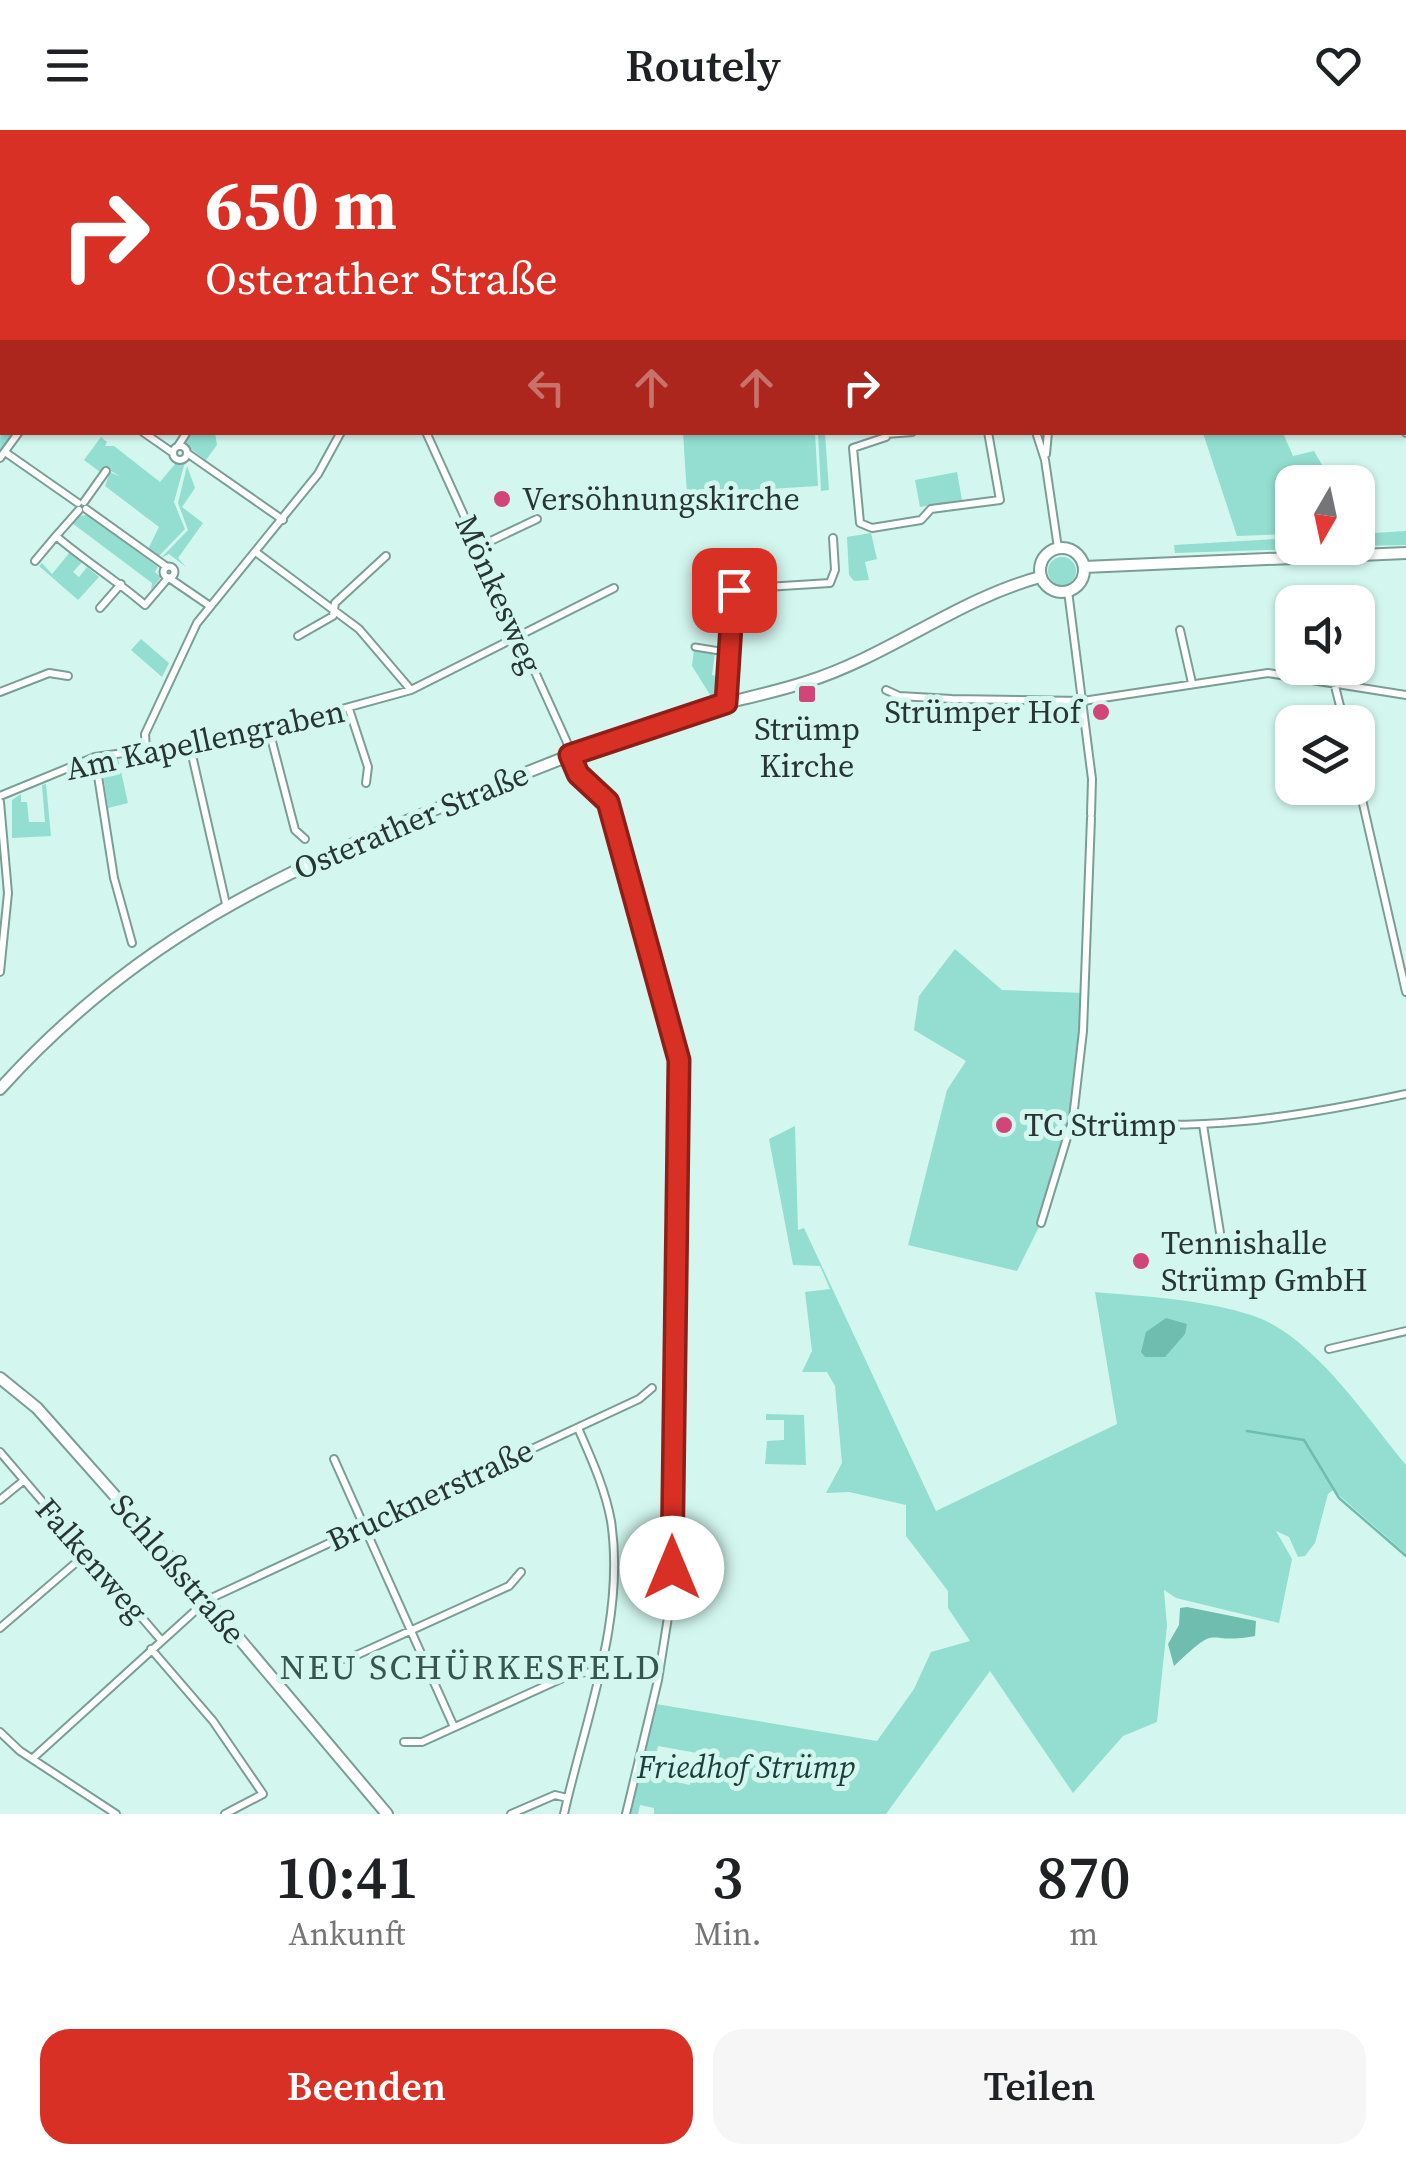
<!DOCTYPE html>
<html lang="de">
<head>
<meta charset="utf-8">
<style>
  :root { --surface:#fff; --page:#f6f6f6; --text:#202124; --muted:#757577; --accent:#d93025 }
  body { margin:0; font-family:"Source Serif 4",serif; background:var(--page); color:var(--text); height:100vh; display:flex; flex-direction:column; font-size:38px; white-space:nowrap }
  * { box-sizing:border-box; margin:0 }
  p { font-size:32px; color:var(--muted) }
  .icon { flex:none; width:55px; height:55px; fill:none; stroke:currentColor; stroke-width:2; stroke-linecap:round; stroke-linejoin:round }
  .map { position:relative; height:1684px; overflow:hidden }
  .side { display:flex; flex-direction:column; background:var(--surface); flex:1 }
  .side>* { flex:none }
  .banner { position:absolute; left:0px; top:0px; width:1408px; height:305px; box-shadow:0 2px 8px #0004; background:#d93025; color:#fff; overflow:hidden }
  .needle { width:65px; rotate:189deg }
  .tools { position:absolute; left:1275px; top:335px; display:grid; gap:20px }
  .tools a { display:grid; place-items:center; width:100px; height:100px; border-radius:20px; background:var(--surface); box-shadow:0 2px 8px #0004; font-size:50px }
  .pin { position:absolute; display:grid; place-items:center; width:85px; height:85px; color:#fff; margin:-42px; border-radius:20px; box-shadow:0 5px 15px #0006 }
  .me { position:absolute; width:110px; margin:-55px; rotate:0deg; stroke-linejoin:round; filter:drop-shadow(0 0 8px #0008) }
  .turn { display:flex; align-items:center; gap:35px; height:210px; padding:0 40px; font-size:45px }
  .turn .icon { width:130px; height:130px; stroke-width:2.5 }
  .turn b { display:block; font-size:70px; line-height:85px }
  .lanes { display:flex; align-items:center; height:95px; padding:0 40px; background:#0003; justify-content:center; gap:50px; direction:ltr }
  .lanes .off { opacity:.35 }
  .eta { display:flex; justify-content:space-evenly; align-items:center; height:170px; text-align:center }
  .eta b { font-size:60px; font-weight:600; line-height:70px }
  .button { display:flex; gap:20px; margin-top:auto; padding:20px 40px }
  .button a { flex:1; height:115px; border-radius:30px; background:var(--accent); color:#fff; font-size:40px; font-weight:600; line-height:115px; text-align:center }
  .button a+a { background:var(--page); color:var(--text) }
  header { display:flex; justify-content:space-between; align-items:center; height:130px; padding:0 40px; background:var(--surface); font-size:45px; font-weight:600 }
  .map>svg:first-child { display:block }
</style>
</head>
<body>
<header><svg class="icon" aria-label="menu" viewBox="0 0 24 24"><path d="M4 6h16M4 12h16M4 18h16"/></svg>Routely<svg class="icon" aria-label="heart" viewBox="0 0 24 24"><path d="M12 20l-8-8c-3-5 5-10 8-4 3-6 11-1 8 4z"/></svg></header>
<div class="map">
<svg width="1406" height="1684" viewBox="0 0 1406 1684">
  <rect width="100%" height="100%" fill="#d3f7ef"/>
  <path fill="#93ded0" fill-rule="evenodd" d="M1157,0h249v210l-1,-208z
    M2,187v115l13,1 -15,18z
    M193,303h22l2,12 -11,15 -22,-16z
    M683,303h132l3,53 -131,8z
    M818,303h7l4,57 -8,1z
    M1203,303h80l10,23 21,-5 18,31h-40v52l-55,2z
    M101,307l6,5 -2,4h9l46,36 15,-18 10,-2 -11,40 11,27 -26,27 -11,-7 11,-22 -54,-41 5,-14 11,5 -13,-8 -8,3 -16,-12z
    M187,336l8,22 -13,19 21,16 -25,35 8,9 -17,-13 -8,4 27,-28 -10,-27z
    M957,342l5,28 -42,7 -5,-27z
    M88,385l70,52 -3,5 6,5 -10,13 1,-7 -80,-60 6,-7z
    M1406,401v14l-48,1v-12z
    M871,403l6,26 -12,3 4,18 -15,1 -5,-6 -2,-38z
    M1292,408v10h35l-152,5 -1,-8z
    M70,422l12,10 -9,10 6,5 8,-10 12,10 -21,23 -39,-34 3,-3 10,11z
    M1048 441a14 14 0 1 1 28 0a14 14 0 1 1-28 0Z
    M141,509l28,24 -7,14 -31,-27z
    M694,519l21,4 -3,22 10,2 1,10 -11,11 -20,-32z
    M118,628l10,45 -20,5 -6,-42z
    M46,654l5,52 -39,2v-38l9,-6v8h6l2,20h16l-3,-37z
    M955,819l47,41 82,3 -11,125 -32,105 -24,48 -109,-26 39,-155 19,-29 -52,-31 5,-34z
    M795,996l3,104 6,-2 132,283 181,-87 -22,-132c53,5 108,7 159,24 59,20 113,102 152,149v89l-73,-64 -5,4 -13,49 -10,13 -7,1 -9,-20 -13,-6 16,28 -13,64 -103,-25 -12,-8 3,36 -10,96 -34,14 -50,57 -83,-122 -104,143h-232v-6l-14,-3 -2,9h-7l25,-110 221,37 37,-52 17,-37 39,-11 -22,-33v-17l-42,-55v-31l-57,-13 -23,1 16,-30 -7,-77 -8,-14h-25l10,-21 -7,-59 25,-3 -10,-23 -27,-1 -24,-126zM658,1616l39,7 -7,32 -39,-9z
    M766,1284l38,1 2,50 -41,-1 2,-23 17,-1v-20h-18z"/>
  <path fill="#6fbdaf" d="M1166,1188l21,6 -2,10 -20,23h-20l-4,-5 5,-20z
    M1187,1477l69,14 -1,15c-54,10 -32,-16 -81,30l-6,-22 11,-19 1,-17z"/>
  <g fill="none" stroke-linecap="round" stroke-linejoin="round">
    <path stroke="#6fbdaf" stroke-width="2.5" d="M49,2l1,-2
      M0,187l2,-6
      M1247,1301l57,9 35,58 67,58"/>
    <g stroke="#7c9d96" stroke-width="9">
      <path id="pedestrian" d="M695,517l31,5"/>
    </g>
    <g stroke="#7c9d96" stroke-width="10">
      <path id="minor" d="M969,0v2
        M1115,0l3,2
        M988,1l38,-1
        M185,2v-2
        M417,2v-2
        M884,2l1,-2
        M1035,2l1,-2
        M1051,2v-2
        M143,302l30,21
        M426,302l140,308 12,34 30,28 71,258 -7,532 -14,88 -32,134
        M1036,302l9,28 13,88
        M1405,302l1,1
        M886,304l26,-2
        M886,307l-33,11 7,75 12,5 49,-8 10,-11 69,-9 -12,-68
        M173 323a7 7 0 1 1 14 0a7 7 0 1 1-14 0Z
        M178,316l9,-14
        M5,322l73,51
        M187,323l96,67
        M1046,324l2,-22
        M0,328l19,-26
        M84,372l22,-31
        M86,379l81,58
        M79,380l-23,26c29,25 60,44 89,69l23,-27
        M478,417l59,-28
        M257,423l102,76 52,61
        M35,431l21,-25
        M163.5 442a5.5 5.5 0 1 1 11 0a5.5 5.5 0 1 1-11 0Z
        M169,448l41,28
        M1068,461l24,188 -1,35
        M100,478l21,-24
        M732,480l11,-2 2,-12 -5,-6
        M1180,500l12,53
        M298,506l35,-20 2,-13 51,-47
        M1334,552l10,40
        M886,560l13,6 53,3 131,2 185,-28 138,22
        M0,562l49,-19 19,3
        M726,573l4,-109 19,-6 81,-5 5,-13 -2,-32
        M349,579l19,58 -2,16
        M269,600l26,100 10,9
        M189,612l37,162
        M146,619l-1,-15 52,-111 121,-149 23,-42
        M95,627l19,121 18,65
        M1358,652l48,210
        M0,666l95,-39 149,-21 167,-46 203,-102
        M0,672l8,91 -8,79
        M1073,988c114,17 222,0 333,-24
        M1203,995l18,114
        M1041,1093l32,-105 10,-87 8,-213
        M1329,1219l77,-18
        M0,1322l161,188
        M334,1329l120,268
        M0,1370l23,-19
        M0,1498l86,-74
        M151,1519l62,72 50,73 -38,20
        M332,1528l16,1 161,-73 12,-14
        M0,1602l20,19 96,63
        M404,1612h18l154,-70 21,1
        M32,1629l175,-159 432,-201 13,-11
        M511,1684l44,-19 12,3
        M564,1684c21,-95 62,-195 47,-293 -6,-33 -20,-63 -33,-93"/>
    </g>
    <g stroke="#7c9d96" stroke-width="14">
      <path id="secondary" d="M1040 440a22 22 0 1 1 44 0a22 22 0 1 1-44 0Z
        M1084,437l322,-14
        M0,959c135,-150 279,-217 463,-291 70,-28 140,-57 212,-81 43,-14 88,-21 131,-35 83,-26 150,-82 234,-105
        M0,1248l37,30 157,177 193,229"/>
    </g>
    <use href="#pedestrian" stroke="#fff" stroke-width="5"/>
    <use href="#minor" stroke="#fff" stroke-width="6"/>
    <use href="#secondary" stroke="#fff" stroke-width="10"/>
  </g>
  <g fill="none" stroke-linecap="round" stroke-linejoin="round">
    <g stroke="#8d1f18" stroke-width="25">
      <path id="route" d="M672,1438l7,-508 -71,-258 -30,-28 -8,-19 156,-52 6,-93 -3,-4 5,-16"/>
    </g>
    <use href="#route" stroke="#d93025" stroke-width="18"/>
  </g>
  <g fill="#d14579" stroke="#d3f7ef" stroke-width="4">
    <circle cx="502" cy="369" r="10"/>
    <rect x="797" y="554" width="20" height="20" rx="5"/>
    <circle cx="1101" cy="582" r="10"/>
    <circle cx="1004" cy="995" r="10"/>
    <circle cx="1141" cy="1131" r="10"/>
  </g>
  <g text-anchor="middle" stroke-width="10" stroke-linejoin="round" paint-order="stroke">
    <g font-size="32" fill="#283533" stroke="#d3f7ef" text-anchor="start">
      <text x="522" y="380">Versöhnungskirche</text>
      <text x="1081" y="593" text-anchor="end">Strümper Hof</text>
      <text x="807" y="610" text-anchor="middle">Strümp<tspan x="807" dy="37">Kirche</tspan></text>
      <text x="1024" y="1006">TC Strümp</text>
      <text x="1161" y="1124">Tennishalle<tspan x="1161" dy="37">Strümp GmbH</tspan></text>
    </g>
    <g font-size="32" fill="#283533" stroke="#d3f7ef">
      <text transform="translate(499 464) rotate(66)" y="11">Mönkesweg</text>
      <text transform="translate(205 610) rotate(-12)" y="11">Am Kapellengraben</text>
      <text transform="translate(411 691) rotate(-23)" y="11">Osterather Straße</text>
      <text transform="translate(430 1365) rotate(-25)" y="11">Brucknerstraße</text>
      <text transform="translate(92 1430) rotate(49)" y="11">Falkenweg</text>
      <text transform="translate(178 1439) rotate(49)" y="11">Schloßstraße</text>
    </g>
    <g font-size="32" font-style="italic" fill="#1a3f39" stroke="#d3f7ef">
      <text x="746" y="1648">Friedhof Strümp</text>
    </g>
    <g font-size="35" letter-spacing="2.5" fill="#36554f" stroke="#d3f7ef">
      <text x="471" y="1549">NEU SCHÜRKESFELD</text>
    </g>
  </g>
</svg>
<div class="tools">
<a><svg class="needle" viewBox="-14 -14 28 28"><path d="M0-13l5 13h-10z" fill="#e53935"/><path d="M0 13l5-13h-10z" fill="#757577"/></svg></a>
<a><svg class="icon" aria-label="sound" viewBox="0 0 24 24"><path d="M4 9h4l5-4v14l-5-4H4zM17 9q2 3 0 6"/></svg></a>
<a><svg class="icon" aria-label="layers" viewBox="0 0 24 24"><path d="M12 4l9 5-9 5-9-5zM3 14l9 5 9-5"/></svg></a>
</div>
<div class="pin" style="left:734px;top:460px;background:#d93025"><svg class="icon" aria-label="arrive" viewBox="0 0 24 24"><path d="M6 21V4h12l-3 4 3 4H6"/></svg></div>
<svg class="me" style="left:672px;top:1438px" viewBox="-20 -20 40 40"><circle r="19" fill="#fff"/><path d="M0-13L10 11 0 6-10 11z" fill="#d93025"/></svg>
<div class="banner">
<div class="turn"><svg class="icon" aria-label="right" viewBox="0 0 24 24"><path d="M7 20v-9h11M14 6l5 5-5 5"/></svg><div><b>650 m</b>Osterather Straße</div></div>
<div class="lanes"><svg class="icon off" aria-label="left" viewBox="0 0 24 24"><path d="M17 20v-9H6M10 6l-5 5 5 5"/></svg><svg class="icon off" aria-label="ahead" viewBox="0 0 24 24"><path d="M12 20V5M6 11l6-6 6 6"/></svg><svg class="icon off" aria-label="ahead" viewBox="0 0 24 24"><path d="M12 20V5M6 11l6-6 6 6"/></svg><svg class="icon" aria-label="right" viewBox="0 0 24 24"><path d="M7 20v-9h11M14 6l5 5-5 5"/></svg></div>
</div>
</div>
<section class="side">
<div class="eta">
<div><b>10:41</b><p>Ankunft</p></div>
<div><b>3</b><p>Min.</p></div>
<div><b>870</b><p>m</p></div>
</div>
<div class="button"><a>Beenden</a><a>Teilen</a></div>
</section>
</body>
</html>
